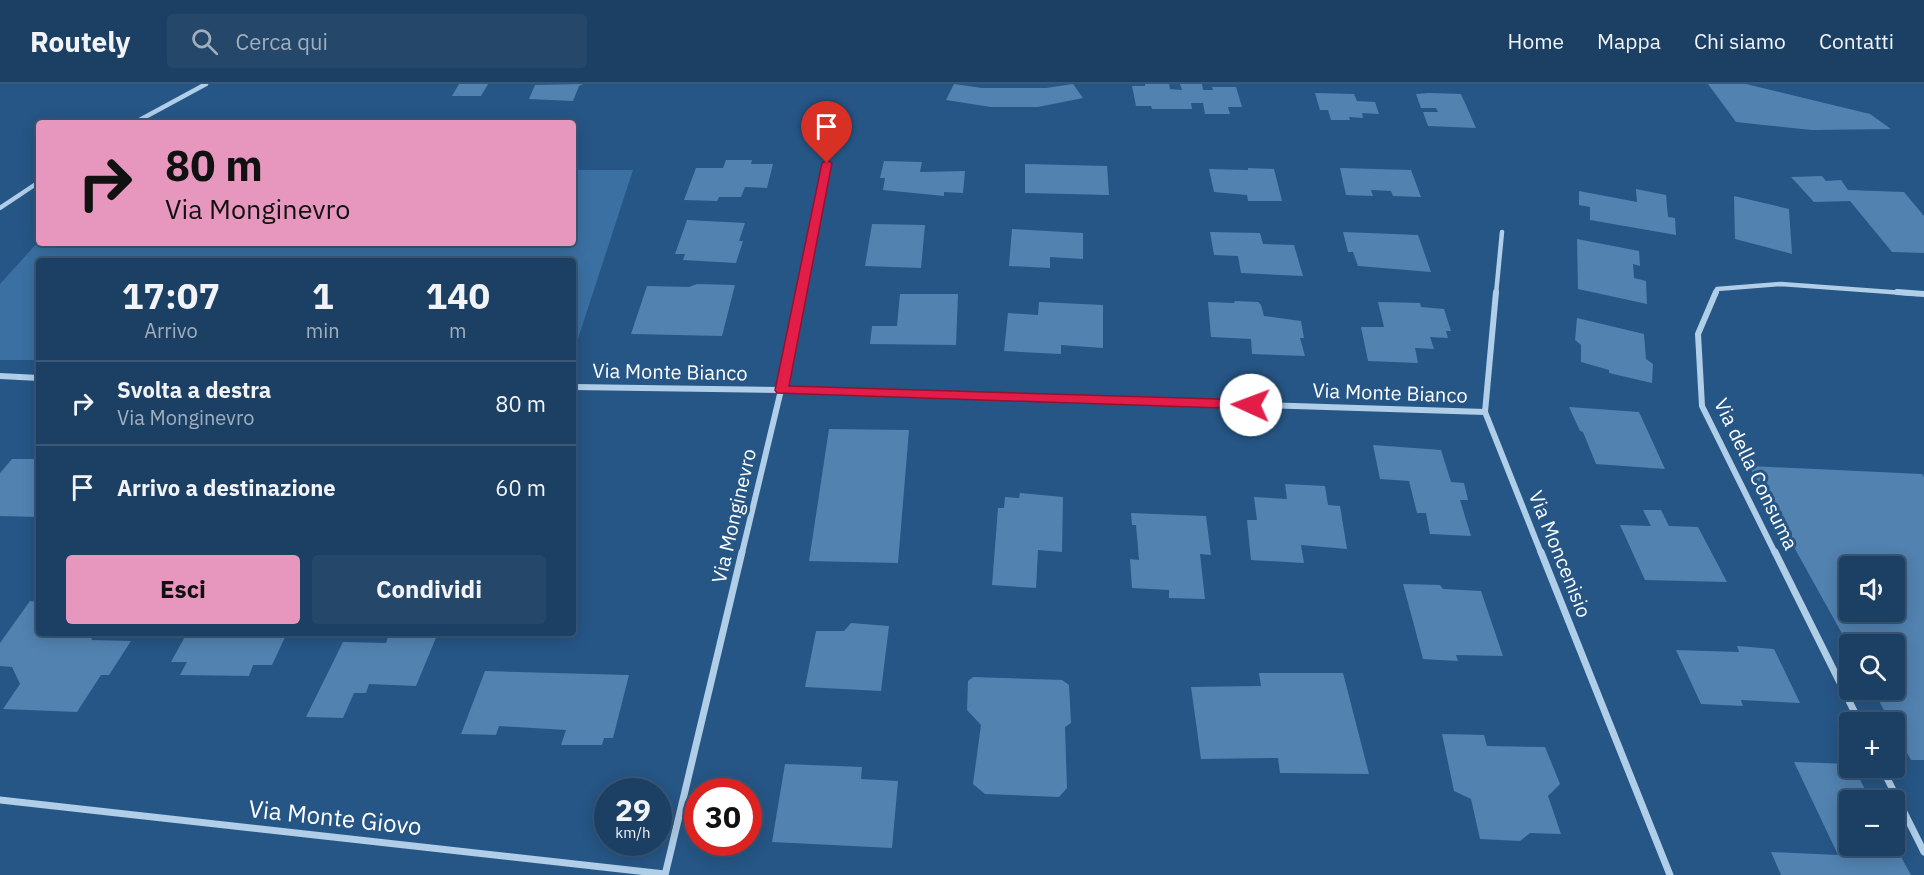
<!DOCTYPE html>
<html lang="it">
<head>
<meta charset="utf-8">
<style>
  :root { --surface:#1c4064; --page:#25476a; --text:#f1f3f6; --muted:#a0afbf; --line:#3a5978; --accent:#e797bd }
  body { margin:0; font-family:"IBM Plex Sans",sans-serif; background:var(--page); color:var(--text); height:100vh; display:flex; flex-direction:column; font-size:22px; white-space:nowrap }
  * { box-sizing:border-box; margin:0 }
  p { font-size:20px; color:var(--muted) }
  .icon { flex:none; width:33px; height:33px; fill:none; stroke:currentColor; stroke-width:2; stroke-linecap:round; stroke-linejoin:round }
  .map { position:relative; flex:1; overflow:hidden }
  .sheet { position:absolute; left:36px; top:174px; width:540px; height:378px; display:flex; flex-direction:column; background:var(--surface); border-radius:6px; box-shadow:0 3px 15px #0003,0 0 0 2px var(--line) }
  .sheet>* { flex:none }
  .guide { position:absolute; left:36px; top:36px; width:540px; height:126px; border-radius:6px; box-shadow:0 3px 15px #0003,0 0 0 2px var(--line); background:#e797bd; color:#111; overflow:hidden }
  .controls { position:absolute; left:1839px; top:472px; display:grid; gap:12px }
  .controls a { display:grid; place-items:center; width:66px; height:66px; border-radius:6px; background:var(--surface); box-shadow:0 3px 15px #0003,0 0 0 2px var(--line); font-size:30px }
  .speed { position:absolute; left:594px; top:694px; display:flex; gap:12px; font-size:30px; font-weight:700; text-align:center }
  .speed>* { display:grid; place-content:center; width:78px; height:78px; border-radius:50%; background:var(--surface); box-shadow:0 3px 15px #0003,0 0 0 2px var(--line); line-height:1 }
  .speed small { font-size:15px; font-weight:400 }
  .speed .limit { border:9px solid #d22; background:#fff; color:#111 }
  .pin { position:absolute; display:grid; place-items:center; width:51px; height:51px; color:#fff; margin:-62px -26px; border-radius:50% 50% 50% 0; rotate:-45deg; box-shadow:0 0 6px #0007 }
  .pin .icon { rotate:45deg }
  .me { position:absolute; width:66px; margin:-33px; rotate:272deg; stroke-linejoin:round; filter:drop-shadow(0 0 4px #0008) }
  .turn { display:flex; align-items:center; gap:21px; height:126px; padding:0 30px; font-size:27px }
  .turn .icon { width:78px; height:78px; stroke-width:2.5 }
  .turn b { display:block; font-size:42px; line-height:51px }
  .eta { display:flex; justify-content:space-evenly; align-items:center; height:102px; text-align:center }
  .eta b { font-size:36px; font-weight:700; line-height:42px }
  .action { display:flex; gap:12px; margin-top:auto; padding:12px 30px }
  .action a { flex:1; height:69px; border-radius:6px; background:var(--accent); color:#111; font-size:24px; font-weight:700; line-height:69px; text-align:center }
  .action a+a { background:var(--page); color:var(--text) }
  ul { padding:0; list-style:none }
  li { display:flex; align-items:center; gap:18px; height:84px; padding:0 30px; border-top:2px solid var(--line) }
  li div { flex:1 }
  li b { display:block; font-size:22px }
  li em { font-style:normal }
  header { display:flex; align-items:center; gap:36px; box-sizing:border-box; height:84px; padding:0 30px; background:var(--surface); border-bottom:2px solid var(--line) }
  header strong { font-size:28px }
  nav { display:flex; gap:33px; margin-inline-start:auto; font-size:21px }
  .search { width:420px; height:54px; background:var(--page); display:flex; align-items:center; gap:15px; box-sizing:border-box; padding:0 21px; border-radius:6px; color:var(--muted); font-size:22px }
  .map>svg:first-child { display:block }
</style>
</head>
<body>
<header>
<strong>Routely</strong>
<div class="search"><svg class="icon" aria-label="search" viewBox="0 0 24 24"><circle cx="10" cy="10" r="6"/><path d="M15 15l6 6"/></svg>Cerca qui</div>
<nav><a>Home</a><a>Mappa</a><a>Chi siamo</a><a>Contatti</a></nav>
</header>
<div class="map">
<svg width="1924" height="791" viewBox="0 0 1924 791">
  <rect width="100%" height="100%" fill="#265686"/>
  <path fill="#3a70a2" d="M573,86h60l-60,184v-93h-534v99h-39v-76l39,-43v2h534z"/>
  <path fill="#5282b0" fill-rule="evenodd" d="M459,0h29l-7,12h-29z
    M583,0l-4,2 -6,15 -44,-2 6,-14z
    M954,0l28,4h64l27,-4 10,14 -45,9h-47l-45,-7z
    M1145,0h24l1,5 12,1 -2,-6h22l1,6h10l-1,-3h24l6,20h-14l2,7h-25l-2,-11h-12l1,6h-40l-1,-3h-15l-4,-20h13z
    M1708,0h38l124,30 21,15 -79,1 -76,-8z
    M1315,9l39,1 3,7 18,1 4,12 -17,-1 1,5 -14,-1 1,3h-19l-3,-10h-8z
    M1429,9l32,1 15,34 -48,-2 -5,-14h15l-2,-4h-15l-5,-14z
    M726,76h26l-1,4h22l-6,24 -22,-1 -4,10h-22l-2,4 -33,-1 12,-32h27z
    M884,77l38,1 -2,10 45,-1 -2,22 -19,-1v4l-61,-6 2,-12h-5z
    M1025,80l82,2 2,29 -84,-2z
    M1248,84l26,1 8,32h-34l-1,-6 -33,-3 -5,-23 39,1z
    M1340,84l71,2 10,27 -28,-1 -2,-5 -20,-1 2,6 -27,-1z
    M1822,92l4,5 15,-1 7,10 56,2 20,24v37l-32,-1 -42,-51 -36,1 -23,-25z
    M1636,105l30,6 2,22 7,1 1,17 -86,-15v-13l-11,-2v-14l58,11z
    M1734,112l55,13 3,45 -57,-15z
    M687,136l58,3 -6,18h4l-7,22 -53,-3 2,-6h-10z
    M872,140l53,1 -4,43 -56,-2z
    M1012,145l71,4v26l-33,-2v11l-41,-2z
    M1210,148l50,1 3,11 31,1 9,31 -62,-3 -3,-17 -24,-1z
    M1343,148l75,3 13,37 -73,-6 -5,-14h-5z
    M1577,155l62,12 1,15 -7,-2 1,14 12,3 1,23 -69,-15z
    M697,200l38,1 -13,51 -91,-2 16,-48 42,1z
    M900,210h58l-2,51 -86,-1 2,-18h25z
    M1235,217l23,1 3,3 3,11 37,5 3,17h-4l5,18 -53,-2 -1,-15 -40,-2 -3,-35 26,1z
    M1039,218l64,3v43l-42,-3v9l-57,-3 4,-38 30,2z
    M1378,218l42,1 1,4 23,2 7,22h-5l2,7 -18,-1 4,12 -19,-1 3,15 -50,-2 -7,-34h23z
    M1577,234l67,16 2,25 7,5 -1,19 -43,-10v-3l-28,-8v-17l-6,-5z
    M1569,323l70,5 26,57 -69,-5 -13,-32 -3,-1z
    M829,345l80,1 -11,133 -89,-2z
    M1373,361l68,5 10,32 13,1 4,17h-8l11,36 -41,-2 -4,-21h-9l-8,-32 -29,-2z
    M39,373v60l-39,-1v-43l12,-14h24z
    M1749,382l173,8 2,3v283h-13l-17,-30v-7h-3l-18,-33h21v-45h-44v3zM1850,483h44v45h-44z
    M1285,400l40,2 3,19 12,1 7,43 -46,-4 3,18 -53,-3 -4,-40h10l-3,-23 33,2z
    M1020,409l43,4 -1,55 -24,-2 -2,38 -44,-3 6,-77h6l1,-11 14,1z
    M1643,426h18l8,16 29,1 29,55 -82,-2 -25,-55 31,1z
    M1131,429l75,3 5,39 -11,-1 5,45 -36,-1v-8l-37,-2 -2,-29 9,1 -3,-35h-4z
    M1403,500l37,1 3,4 38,2 22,65 -47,-1 2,6 -35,-2z
    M30,517l9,1v31h51l2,7 39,1 -22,34h-8l-24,37 -74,-3 17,-25 -8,-17 -12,-1v-23z
    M851,539l38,3 -8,65 -76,-4 11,-56h28z
    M187,549h100l-15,32h-19l-4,11 -69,-1 7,-13h-16z
    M401,549h37l-22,53 -47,-2 -3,9h-12l-11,25 -37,-1 37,-75 43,1 2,-6h11z
    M1737,562l37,3 26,54 -59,-3 2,6 -42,-2 -25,-54 63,2z
    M485,587l144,4 -16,63h-9l-2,7h-41l5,-15 -67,-4 -3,9 -35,-1z
    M1259,589h84l26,101 -89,-1 -2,-15 -77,1 -10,-72 70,-1z
    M973,593l89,3 7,5 2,38 -6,4 2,61 -8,9 -74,-3 -12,-10 8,-59 -14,-15 1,-29z
    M1442,650l42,1 3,11 58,1 15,37 -12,12 13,38 -31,-1 -10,8 -40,-2 -9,-40 -17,-8z
    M1794,678l56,2v4h4l17,33h-21v45h45l16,29h-130l-10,-23 67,3z
    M785,680l77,3 -1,12 37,2 -6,67 -120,-6z"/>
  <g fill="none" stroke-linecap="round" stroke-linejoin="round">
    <path stroke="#b0cee8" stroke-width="4.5" d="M134,39l72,-39
      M0,124l39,-26
      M801,210l26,-131
      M1496,210l6,-62
      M1715,210l2,-5 64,-5 137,10"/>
    <path stroke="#b0cee8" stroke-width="6" d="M1496,208l-11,120 56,141
      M1716,208l-18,42 4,72 73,147
      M1897,208l27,2
      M0,292l39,2
      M573,303l208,3 704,22
      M742,469l39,-163 20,-98"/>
    <path stroke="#b0cee8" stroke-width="7" d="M1541,468l129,323
      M1775,468l85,171
      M1882,684l42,84
      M0,716l665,74
      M665,791l77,-323"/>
  </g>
  <path fill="#e11d48" stroke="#92132f" stroke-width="1.5" d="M827,76l5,3 -43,223 462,14 6,5 -6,4 -474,-16 -2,-3 47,-227z"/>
  <g text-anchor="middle" stroke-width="6" stroke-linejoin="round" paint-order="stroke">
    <g font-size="20" fill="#fff" stroke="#265686">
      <text transform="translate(670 288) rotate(1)" y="7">Via Monte Bianco</text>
      <text transform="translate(1390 309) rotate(2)" y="7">Via Monte Bianco</text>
      <text transform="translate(1756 390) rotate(64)" y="7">Via della Consuma</text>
      <text transform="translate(734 432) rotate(-77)" y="7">Via Monginevro</text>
      <text transform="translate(1560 470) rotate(68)" y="7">Via Moncenisio</text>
    </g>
    <g font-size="24" fill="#fff" stroke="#265686">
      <text transform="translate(335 734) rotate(6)" y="8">Via Monte Giovo</text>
    </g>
  </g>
</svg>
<div class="controls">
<a><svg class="icon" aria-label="sound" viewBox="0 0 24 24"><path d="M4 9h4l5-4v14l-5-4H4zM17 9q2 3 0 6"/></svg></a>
<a><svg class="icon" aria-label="search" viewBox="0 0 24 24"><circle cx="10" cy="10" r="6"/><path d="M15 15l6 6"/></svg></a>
<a>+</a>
<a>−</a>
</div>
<div class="speed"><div>29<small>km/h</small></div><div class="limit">30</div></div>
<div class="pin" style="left:827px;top:79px;background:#d93025"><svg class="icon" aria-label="arrive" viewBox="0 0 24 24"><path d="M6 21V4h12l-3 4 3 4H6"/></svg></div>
<svg class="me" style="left:1251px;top:321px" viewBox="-20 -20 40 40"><circle r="19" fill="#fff"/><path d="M0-13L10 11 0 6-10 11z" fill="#e11d48"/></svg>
<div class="guide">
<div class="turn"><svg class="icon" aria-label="right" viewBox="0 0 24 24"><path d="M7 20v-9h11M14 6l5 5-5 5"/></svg><div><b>80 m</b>Via Monginevro</div></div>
</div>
<section class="sheet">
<div class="eta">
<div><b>17:07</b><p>Arrivo</p></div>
<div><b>1</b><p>min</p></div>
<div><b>140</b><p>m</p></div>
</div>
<ul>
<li><svg class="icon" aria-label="right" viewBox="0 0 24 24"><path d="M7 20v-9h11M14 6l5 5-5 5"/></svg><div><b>Svolta a destra</b><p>Via Monginevro</p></div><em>80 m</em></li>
<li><svg class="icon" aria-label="arrive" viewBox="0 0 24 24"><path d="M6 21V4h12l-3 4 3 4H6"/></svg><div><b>Arrivo a destinazione</b></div><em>60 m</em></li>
</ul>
<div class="action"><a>Esci</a><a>Condividi</a></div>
</section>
</div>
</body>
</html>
